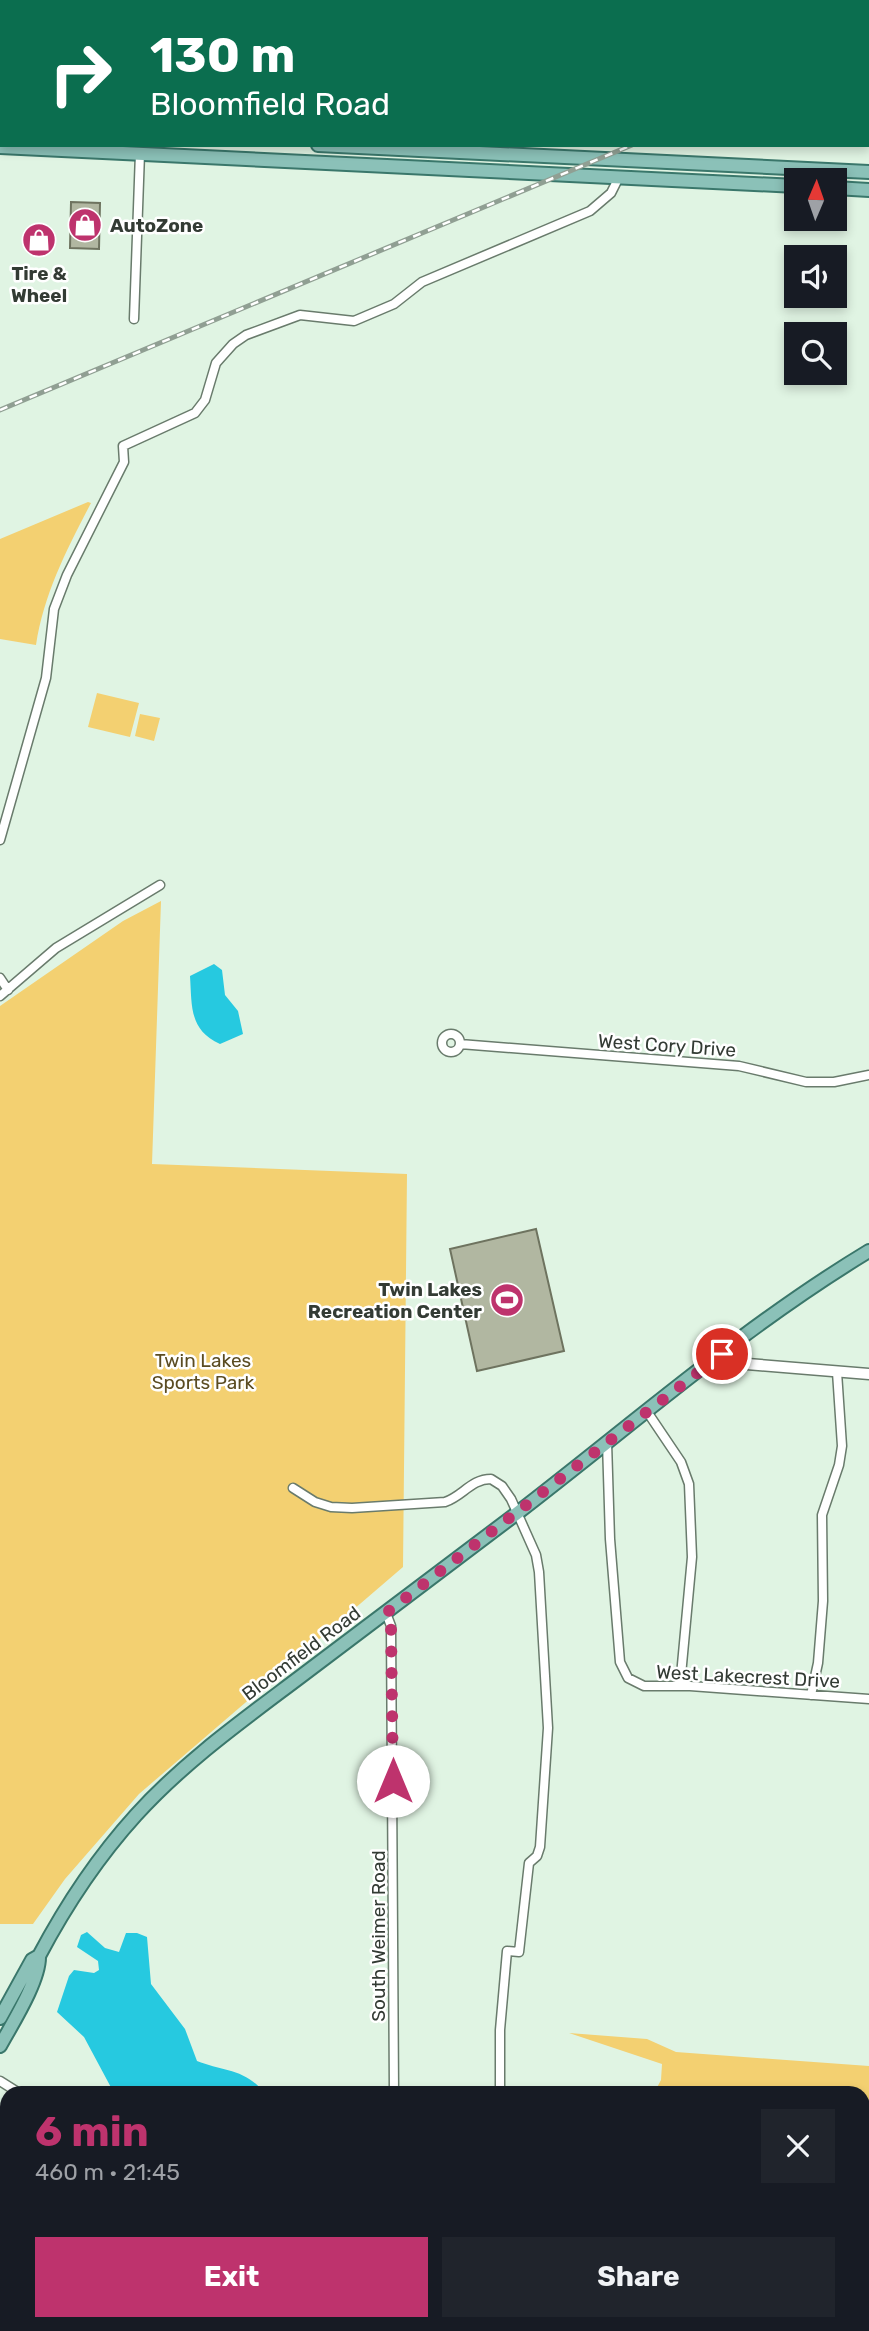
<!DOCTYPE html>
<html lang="en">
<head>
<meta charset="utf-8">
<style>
  :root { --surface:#171b24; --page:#20242c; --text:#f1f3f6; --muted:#9ea1a6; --accent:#be336d }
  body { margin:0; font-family:Rubik,sans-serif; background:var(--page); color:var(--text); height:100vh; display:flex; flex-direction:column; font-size:26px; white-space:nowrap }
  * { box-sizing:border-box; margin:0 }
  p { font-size:23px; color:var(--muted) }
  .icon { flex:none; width:38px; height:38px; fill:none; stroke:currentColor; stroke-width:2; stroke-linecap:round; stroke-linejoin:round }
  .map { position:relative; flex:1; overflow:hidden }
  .panel { position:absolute; left:0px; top:2086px; width:870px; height:245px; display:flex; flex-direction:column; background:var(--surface); border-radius:21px 21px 0 0; box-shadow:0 4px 10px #0003 }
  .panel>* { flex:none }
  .banner { position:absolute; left:0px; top:0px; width:870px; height:147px; box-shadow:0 4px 10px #0003; background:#0b6e4f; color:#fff; overflow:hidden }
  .needle { width:46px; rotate:2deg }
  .controls { position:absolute; left:784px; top:168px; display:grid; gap:14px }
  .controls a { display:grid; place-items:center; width:63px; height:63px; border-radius:0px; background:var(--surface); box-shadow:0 4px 10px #0003; font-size:35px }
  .pin { position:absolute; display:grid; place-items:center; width:60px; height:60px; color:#fff; margin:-30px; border:4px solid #fff; border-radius:50%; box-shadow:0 2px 7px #0007 }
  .me { position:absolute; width:77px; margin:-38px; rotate:0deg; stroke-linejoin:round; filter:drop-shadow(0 0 5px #0008) }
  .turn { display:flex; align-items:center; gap:24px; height:147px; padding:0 35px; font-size:32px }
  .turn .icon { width:91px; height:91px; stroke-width:2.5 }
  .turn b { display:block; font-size:49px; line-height:60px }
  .round { display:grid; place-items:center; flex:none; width:74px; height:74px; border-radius:0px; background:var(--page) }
  .overview { display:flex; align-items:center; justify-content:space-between; height:119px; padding:0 35px }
  h1 { font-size:42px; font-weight:700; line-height:52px; color:var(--accent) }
  .button { display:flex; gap:14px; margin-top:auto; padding:14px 35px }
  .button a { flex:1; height:80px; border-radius:0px; background:var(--accent); color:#fff; font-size:28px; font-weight:700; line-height:80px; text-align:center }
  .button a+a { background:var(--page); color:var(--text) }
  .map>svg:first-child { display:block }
</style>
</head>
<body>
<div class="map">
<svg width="869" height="2331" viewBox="0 0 869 2331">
  <rect width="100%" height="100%" fill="#e0f4e3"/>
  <path fill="#f3d071" d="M88,502l3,1c-24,46 -47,90 -55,142l-36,-6v-100z
    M97,693l42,10 -9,34 -42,-10z
    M140,714l20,4 -6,23 -19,-5z
    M161,901l-9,263 255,10 -4,393 -264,227 -74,85 -32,45h-33v-918l123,-85z
    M569,2033l78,6 29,13 193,14v146l-6,3v-122h-209l7,-13 1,-16z
    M863,2254l6,77h-185l5,-7h174z
    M543,2324h79l-3,7h-76z"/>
  <path fill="#26c9e0" d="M214,964l8,6 3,25 13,16 5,23 -23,10c-31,-14 -28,-38 -30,-68z
    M87,1932l18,16 14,4 7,-19h11l10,4 4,47 34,45 12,32c25,10 50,8 67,32h-150l-30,-56 -27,-25 12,-36 5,-6 20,3 5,-3 -1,-9 -21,-14 4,-12z"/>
  <path fill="#b1b7a1" stroke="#6e735f" stroke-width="2" d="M71,202l29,1 -1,46 -29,-1z
    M536,1229l28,122 -87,20 -27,-122z"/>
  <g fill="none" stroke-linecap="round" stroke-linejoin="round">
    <g stroke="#697b6c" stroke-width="11">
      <path id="minor" d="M48,2v-2
        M371,2v-2
        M134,319l6,-166
        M0,840l46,-162 8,-69 13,-34 57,-113 -1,-16 72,-33 10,-13 11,-37 17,-19 13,-9 54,-20 54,6 40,-17 28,-22 168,-71 21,-18 8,-16
        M0,978l8,12
        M0,996l56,-48 104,-63
        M442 1043a9 9 0 1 1 18 0a9 9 0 1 1-18 0Z
        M460,1044l279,22 67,16h28l35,-7
        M646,1410l35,52 8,22 3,73 -12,129
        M607,1442l3,97 10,123 8,16 16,8h46l179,13
        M293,1488l22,14 16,5 21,1 93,-6c18,-6 26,-23 46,-23l11,7 9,13 25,56 3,17 9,156 -8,119 -3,9 -8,7 -10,89 -12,-1 -7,79v63
        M386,1613l5,13 3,467
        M811,1695l7,-32 5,-62 -1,-86 17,-50 3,-19 -5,-74
        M0,2081l19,12
        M450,2324l15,7
        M538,2324v7
        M391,2331v-7"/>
    </g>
    <g stroke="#697b6c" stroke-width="13">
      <path id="tertiary" d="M722,1354l13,9 134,11"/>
    </g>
    <g stroke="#3a776b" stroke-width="16">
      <path id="primary" d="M0,132h2
        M318,145l551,27
        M0,147l796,39
        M835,188l34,2
        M0,2018l32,-58 7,-4
        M0,2046c12,-22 40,-66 39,-90 27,-51 58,-98 97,-141 48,-53 107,-95 164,-138 72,-54 144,-108 216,-163 116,-89 227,-187 353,-263"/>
    </g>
    <use href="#minor" stroke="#fff" stroke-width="8"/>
    <use href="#tertiary" stroke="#fff" stroke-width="10"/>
    <use href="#primary" stroke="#8bc1b8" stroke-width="12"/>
    <g stroke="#909f93" stroke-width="5">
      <path id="rail" d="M868,42h1
        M0,410l632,-265"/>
    </g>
    <use href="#rail" stroke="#fff" stroke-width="2.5" stroke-dasharray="8" stroke-linecap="butt"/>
  </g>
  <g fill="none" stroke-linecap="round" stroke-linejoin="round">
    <path stroke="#be336d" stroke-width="12" stroke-dasharray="0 21.6" d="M393,1781l-2,-155 -5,-13 336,-259"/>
  </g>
  <defs>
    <g id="shop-disc" transform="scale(1.75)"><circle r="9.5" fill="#be336d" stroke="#fff"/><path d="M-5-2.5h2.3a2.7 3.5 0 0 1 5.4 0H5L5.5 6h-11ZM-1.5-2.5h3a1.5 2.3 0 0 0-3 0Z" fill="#fff"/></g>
    <g id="stadium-disc" transform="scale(1.75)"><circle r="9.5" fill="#be336d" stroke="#fff"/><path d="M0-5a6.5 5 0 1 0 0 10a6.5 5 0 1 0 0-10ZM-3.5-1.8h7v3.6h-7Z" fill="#fff"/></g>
  </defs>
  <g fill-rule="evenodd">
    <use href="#shop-disc" x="85" y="225"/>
    <use href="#shop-disc" x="39" y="240"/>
    <use href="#stadium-disc" x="507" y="1300"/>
  </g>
  <g text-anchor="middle" stroke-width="5" stroke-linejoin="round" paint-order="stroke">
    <g font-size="19" font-weight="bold" fill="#333b34" stroke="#fff" text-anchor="start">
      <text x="110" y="232">AutoZone</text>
      <text x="39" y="280" text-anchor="middle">Tire &amp;<tspan x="39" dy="22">Wheel</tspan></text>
      <text x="482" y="1296" text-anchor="end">Twin Lakes<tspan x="482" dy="22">Recreation Center</tspan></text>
    </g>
    <g font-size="19" fill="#333b34" stroke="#fff">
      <text transform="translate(667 1045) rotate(4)" y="7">West Cory Drive</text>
      <text transform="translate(301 1653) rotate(-37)" y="7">Bloomfield Road</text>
      <text transform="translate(748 1676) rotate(3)" y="7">West Lakecrest Drive</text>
      <text transform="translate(378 1936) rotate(-90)" y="7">South Weimer Road</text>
    </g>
    <g font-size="19" fill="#5b4c22" stroke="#fff">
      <text x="203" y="1367">Twin Lakes<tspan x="203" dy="22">Sports Park</tspan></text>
    </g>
  </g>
</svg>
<div class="controls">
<a><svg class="needle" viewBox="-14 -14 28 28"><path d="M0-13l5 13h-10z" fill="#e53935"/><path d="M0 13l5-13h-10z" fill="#9ea1a6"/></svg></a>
<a><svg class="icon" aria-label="sound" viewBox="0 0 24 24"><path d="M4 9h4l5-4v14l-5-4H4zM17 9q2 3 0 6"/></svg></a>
<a><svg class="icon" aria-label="search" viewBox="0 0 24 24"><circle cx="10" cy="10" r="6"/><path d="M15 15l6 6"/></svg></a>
</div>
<div class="pin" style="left:722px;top:1354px;background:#d93025"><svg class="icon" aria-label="arrive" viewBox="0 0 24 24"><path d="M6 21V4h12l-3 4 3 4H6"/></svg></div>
<svg class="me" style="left:393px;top:1781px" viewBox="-20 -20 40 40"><circle r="19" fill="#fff"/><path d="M0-13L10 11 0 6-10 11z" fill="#be336d"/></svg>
<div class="banner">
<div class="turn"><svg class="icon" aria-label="right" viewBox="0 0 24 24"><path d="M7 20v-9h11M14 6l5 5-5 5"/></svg><div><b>130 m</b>Bloomfield Road</div></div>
</div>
<section class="panel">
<div class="overview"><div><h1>6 min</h1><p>460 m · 21:45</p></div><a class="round"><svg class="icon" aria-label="close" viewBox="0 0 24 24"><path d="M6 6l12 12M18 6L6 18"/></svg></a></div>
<div class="button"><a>Exit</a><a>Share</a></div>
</section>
</div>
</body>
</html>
